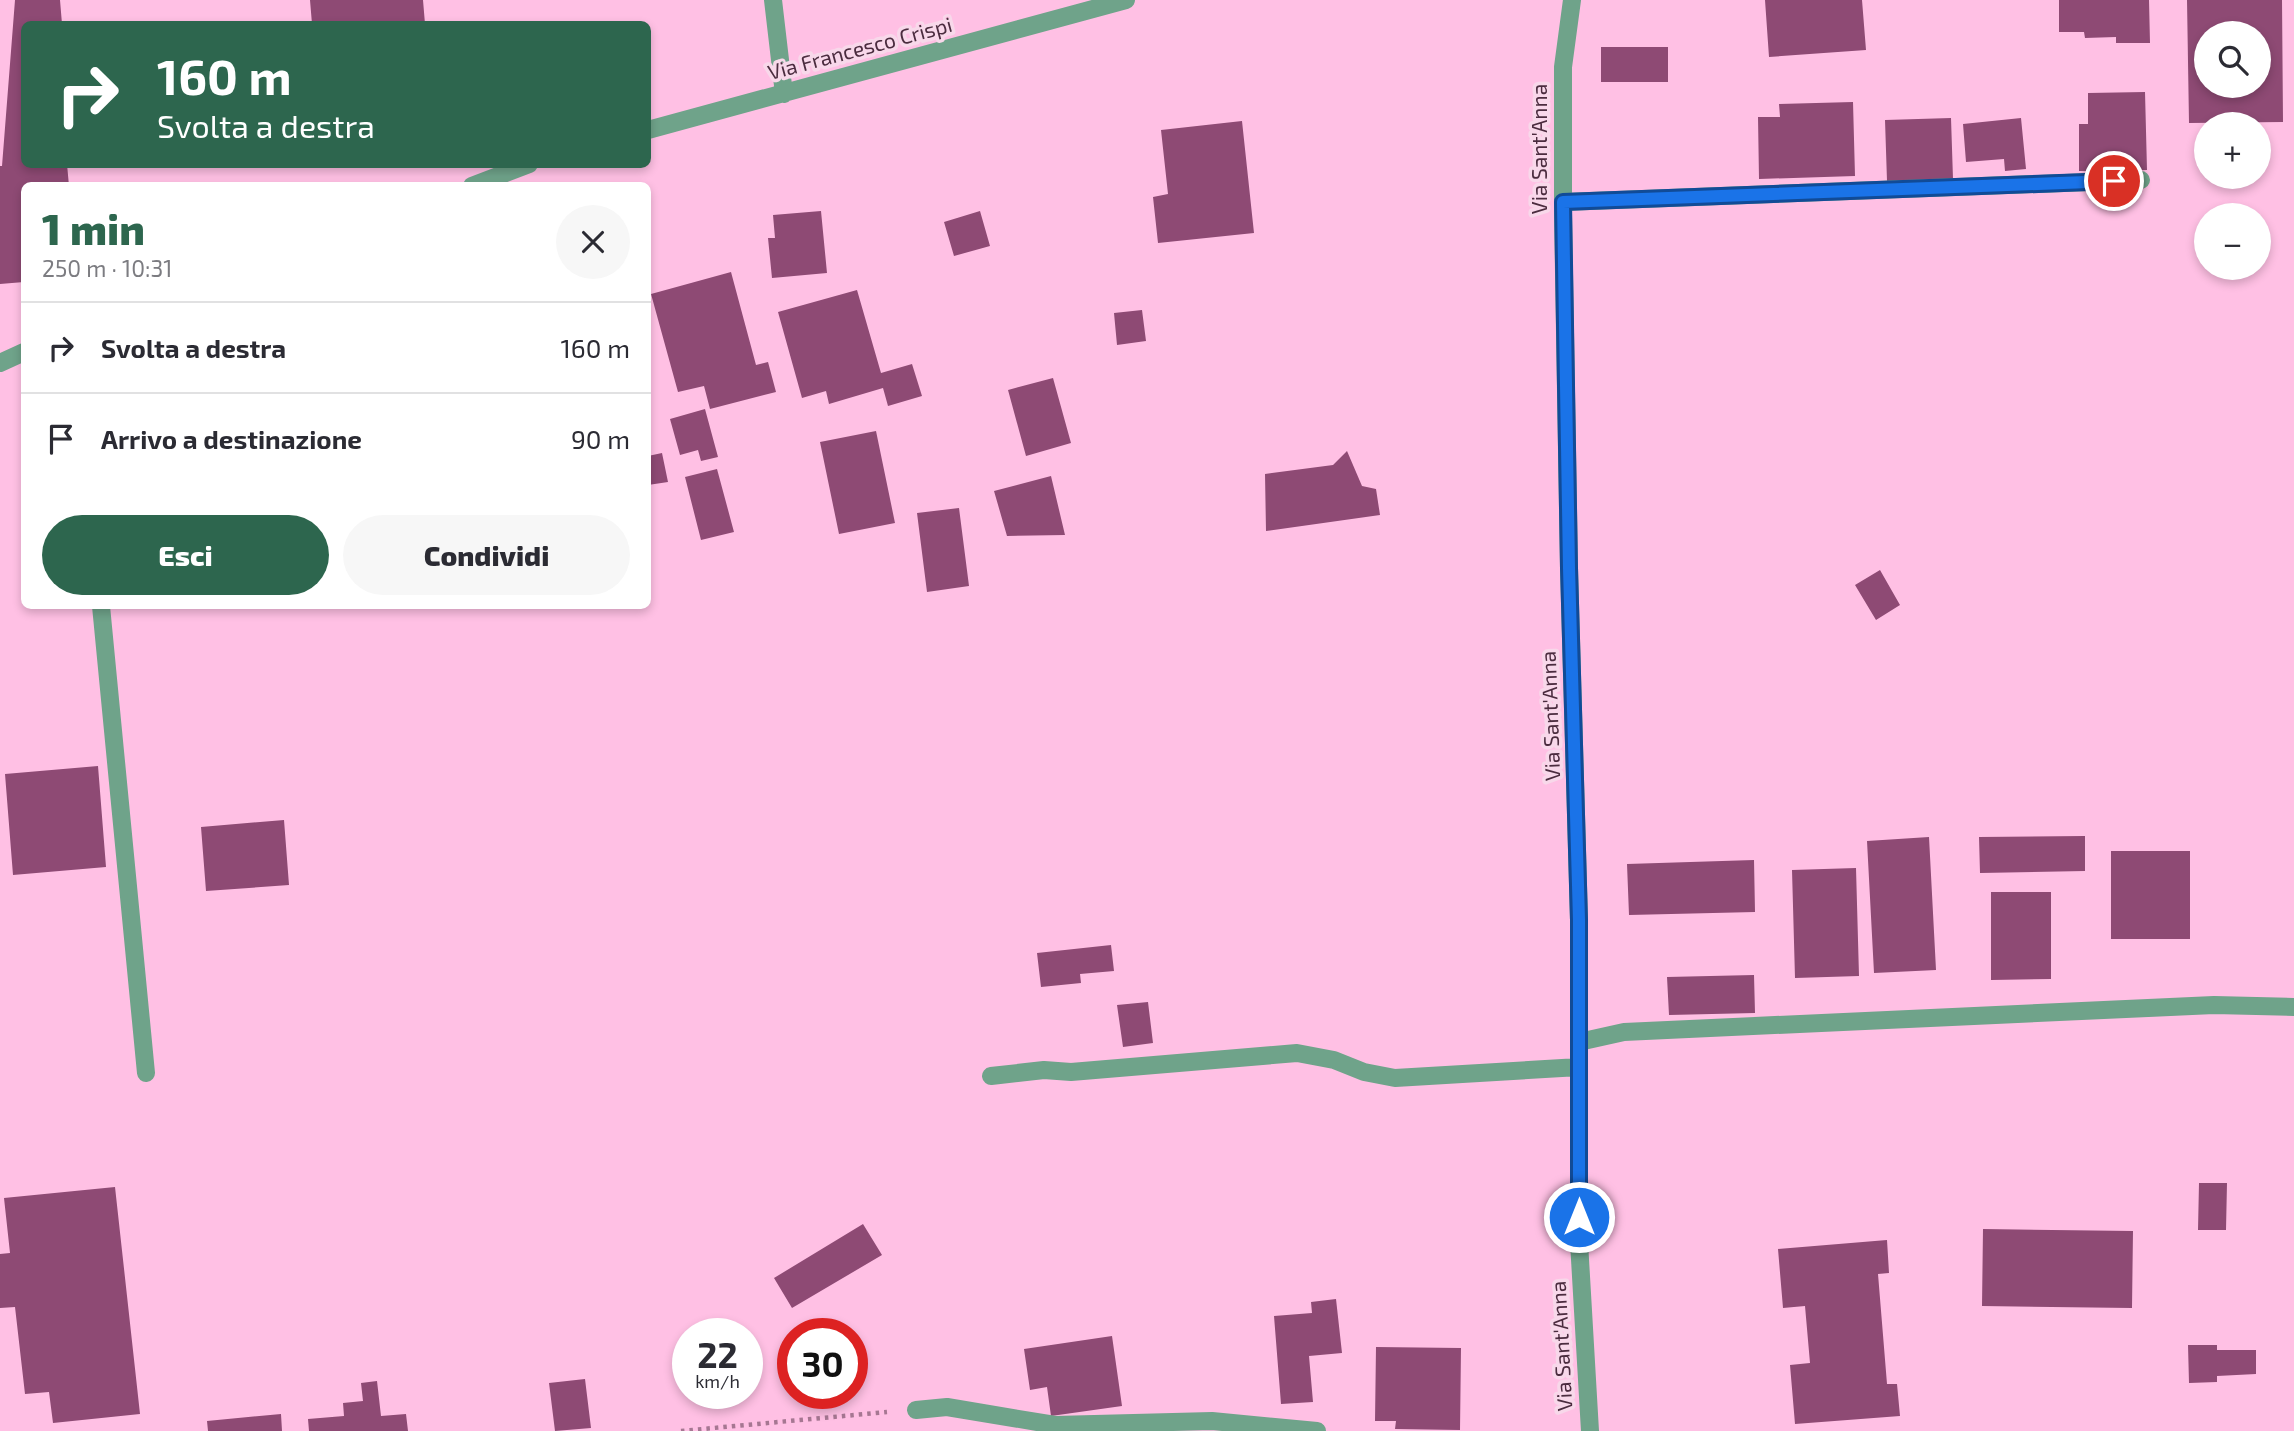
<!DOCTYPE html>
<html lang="it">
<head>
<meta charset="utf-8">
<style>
  :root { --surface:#fff; --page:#f7f7f7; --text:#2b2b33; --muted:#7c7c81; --line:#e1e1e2; --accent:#2d664e }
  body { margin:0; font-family:"Exo 2",sans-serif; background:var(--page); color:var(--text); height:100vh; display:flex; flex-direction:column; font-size:26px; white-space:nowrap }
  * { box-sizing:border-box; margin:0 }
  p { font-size:23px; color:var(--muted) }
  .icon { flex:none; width:38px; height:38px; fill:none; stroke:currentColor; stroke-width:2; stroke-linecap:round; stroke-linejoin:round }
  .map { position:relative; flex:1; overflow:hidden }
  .details { position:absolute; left:21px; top:182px; width:630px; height:427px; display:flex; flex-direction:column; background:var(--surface); border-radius:10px; box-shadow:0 4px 10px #0003 }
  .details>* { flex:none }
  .hud { position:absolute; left:21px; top:21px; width:630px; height:147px; border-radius:10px; box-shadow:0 4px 10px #0003; background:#2d664e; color:#fff; overflow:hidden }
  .controls { position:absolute; left:2194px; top:21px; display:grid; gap:14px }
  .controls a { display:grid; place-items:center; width:77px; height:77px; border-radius:50%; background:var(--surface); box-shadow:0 4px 10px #0003; font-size:35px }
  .speed { position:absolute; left:672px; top:1318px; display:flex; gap:14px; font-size:35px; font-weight:700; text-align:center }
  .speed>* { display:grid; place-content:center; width:91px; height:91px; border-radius:50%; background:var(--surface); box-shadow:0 4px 10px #0003; line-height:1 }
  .speed small { font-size:18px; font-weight:400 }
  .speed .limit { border:10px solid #d22; background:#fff; color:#111 }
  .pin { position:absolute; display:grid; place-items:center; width:60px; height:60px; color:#fff; margin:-30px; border:4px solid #fff; border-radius:50%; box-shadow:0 2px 7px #0007 }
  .me { position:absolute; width:77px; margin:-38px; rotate:0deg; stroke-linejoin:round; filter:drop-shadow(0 0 5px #0008) }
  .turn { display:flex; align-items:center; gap:24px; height:147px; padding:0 21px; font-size:32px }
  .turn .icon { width:91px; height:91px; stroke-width:2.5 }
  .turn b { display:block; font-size:49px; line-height:60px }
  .round { display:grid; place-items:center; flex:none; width:74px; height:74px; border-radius:37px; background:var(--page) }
  .overview { display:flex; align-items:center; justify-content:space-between; height:119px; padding:0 21px }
  h1 { font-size:42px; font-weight:800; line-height:52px; color:var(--accent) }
  .action { display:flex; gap:14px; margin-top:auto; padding:14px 21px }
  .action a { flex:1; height:80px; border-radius:42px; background:var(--accent); color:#fff; font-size:28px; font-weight:800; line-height:80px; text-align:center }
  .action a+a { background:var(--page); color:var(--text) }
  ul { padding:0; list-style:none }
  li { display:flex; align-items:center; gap:21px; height:91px; padding:0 21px; border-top:2px solid var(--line) }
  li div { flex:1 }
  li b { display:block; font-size:26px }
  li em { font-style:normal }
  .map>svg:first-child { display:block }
</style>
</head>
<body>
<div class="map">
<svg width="2294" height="1431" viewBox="0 0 2294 1431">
  <rect width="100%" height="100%" fill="#ffc0e4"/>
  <path fill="#8e4a74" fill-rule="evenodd" d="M15,0h45l2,24h-38v140h43l2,22h-45v96l-24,2v-118h2z
    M310,0h113l2,24h-113z
    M1765,0h97l4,50 -97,7z
    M2059,0h90l1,43h-34v-6l-31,1 -1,-6h-25z
    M2187,0h95l1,122 -94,1zM2207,33h52v53h-52z
    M1601,47h67v35h-67z
    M2145,92l2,78 -68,1v-47h9v-31z
    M1853,102l2,74 -96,3 -1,-62h22l-1,-13z
    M1951,118l2,61 -66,2 -2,-61z
    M2021,118l5,51 -21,2 -1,-12 -38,3 -3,-38z
    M1242,121l12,112 -96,10 -5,-46 15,-3 -7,-64z
    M821,211l6,62 -55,5 -4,-40h7l-2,-23z
    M980,211l10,35 -36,10 -10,-34z
    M731,272l25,93 12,-3 8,30 -66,17 -6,-23 -26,6 -27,-98z
    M857,290l24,83 31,-9 10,32 -34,10 -5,-18 -54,16 -3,-13 -24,7 -24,-86z
    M1142,310l4,31 -29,4 -3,-32z
    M1053,378l18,65 -45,13 -18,-66z
    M705,409l13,48 -17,4 -3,-11 -18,5 -10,-36z
    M876,431l19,92 -56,11 -19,-92z
    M1347,451l15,35 14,3 4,26 -114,16 -1,-57 68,-9z
    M662,453l6,29 -20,3v-29z
    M717,469l17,63 -33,8 -16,-63z
    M1051,476l14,59 -58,1 -13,-45z
    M959,508l10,78 -42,6 -10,-79z
    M1880,570l20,35 -24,15 -21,-35z
    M98,766l8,101 -93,8 -8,-101z
    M284,820l5,65 -83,6 -5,-64z
    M2085,836v35l-105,2 -1,-36z
    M1929,837l7,133 -62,3 -7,-132z
    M2111,851h79v88h-79z
    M1754,860l1,52 -126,3 -2,-51z
    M1856,868l3,108 -64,2 -3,-108z
    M1991,892h60v87l-60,1z
    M1111,945l3,26 -34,3 1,9 -40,4 -4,-34z
    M1754,975l1,38 -86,2 -2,-38z
    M1148,1002l5,41 -30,4 -6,-42z
    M2199,1183h28l-1,47h-28z
    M115,1187l25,227 -87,9 -4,-31 -24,2 -10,-87 -15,1v-54l10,-1 -6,-55z
    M863,1224l19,31 -90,53 -18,-30z
    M1983,1229l150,2 -1,77 -150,-2z
    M1887,1240l2,33 -11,1 9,110h10l3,32 -105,8 -5,-59 20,-2 -5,-57 -22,2 -5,-59z
    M1336,1299l6,54 -33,3 4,46 -32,2 -7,-88 38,-3 -1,-11z
    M1112,1336l10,70 -71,10 -4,-29 -17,3 -6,-41z
    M2188,1345h29v5h39v24l-39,2v6l-28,1z
    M1376,1347l85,1 -1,82 -65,-1 1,-8h-21z
    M585,1379l6,49 -36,3 -6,-48z
    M377,1381l4,35 25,-2 2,17h-99l-1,-12 36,-3 -1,-13 20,-2 -2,-18z
    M281,1414l1,17h-74l-1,-10z"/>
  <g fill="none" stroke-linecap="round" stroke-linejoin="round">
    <path stroke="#a67792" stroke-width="4.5" stroke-dasharray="3.5 5" stroke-linecap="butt" d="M681,1431l206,-19"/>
    <path stroke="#6fa38a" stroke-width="18" d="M773,0l11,94
      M1572,0l-9,67v147l6,354 10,352v322l11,189
      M648,130l478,-130
      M472,186l57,-22
      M1564,202l577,-22
      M0,363l24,-11
      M101,606l45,467
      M1579,1042l45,-10 590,-27 80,2
      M991,1076l53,-6 27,2 226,-19 37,7 30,12 31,6 184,-11
      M916,1410l31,-3 108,18 157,-4 105,10"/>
  </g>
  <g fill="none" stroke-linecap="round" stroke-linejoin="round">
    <g stroke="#114b97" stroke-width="18">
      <path id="route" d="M1579,1217v-297l-10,-352 -6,-366 551,-21"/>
    </g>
    <use href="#route" stroke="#1a73e8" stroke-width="12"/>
  </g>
  <g text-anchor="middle" stroke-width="7" stroke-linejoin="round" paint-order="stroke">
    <g font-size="21" fill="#4b2c3f" stroke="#f8d8ea">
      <text transform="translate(860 49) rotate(-15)" y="7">Via Francesco Crispi</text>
      <text transform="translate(1540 149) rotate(-90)" y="7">Via Sant'Anna</text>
      <text transform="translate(1551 716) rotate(-92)" y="7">Via Sant'Anna</text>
      <text transform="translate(1562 1346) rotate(-93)" y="7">Via Sant'Anna</text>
    </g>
  </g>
</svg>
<div class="controls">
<a><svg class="icon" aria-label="search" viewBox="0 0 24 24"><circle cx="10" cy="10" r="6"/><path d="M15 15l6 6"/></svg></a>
<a>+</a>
<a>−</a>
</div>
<div class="speed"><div>22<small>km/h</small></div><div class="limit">30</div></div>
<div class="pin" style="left:2114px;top:181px;background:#d93025"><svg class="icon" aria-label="arrive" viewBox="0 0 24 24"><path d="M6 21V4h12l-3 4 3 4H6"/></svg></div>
<svg class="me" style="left:1579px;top:1217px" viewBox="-20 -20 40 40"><circle r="17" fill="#1a73e8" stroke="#fff" stroke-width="3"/><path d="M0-11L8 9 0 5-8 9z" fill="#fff"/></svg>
<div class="hud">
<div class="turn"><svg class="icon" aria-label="right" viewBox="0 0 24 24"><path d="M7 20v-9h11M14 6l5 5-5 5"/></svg><div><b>160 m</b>Svolta a destra</div></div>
</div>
<section class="details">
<div class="overview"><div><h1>1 min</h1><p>250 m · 10:31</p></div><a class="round"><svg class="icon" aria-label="close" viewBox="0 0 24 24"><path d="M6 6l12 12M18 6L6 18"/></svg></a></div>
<ul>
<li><svg class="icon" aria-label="right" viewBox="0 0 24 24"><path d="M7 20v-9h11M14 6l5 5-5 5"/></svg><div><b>Svolta a destra</b></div><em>160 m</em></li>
<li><svg class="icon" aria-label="arrive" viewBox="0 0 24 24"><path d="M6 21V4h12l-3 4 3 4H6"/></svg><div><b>Arrivo a destinazione</b></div><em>90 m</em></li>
</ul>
<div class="action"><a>Esci</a><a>Condividi</a></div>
</section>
</div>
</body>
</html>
